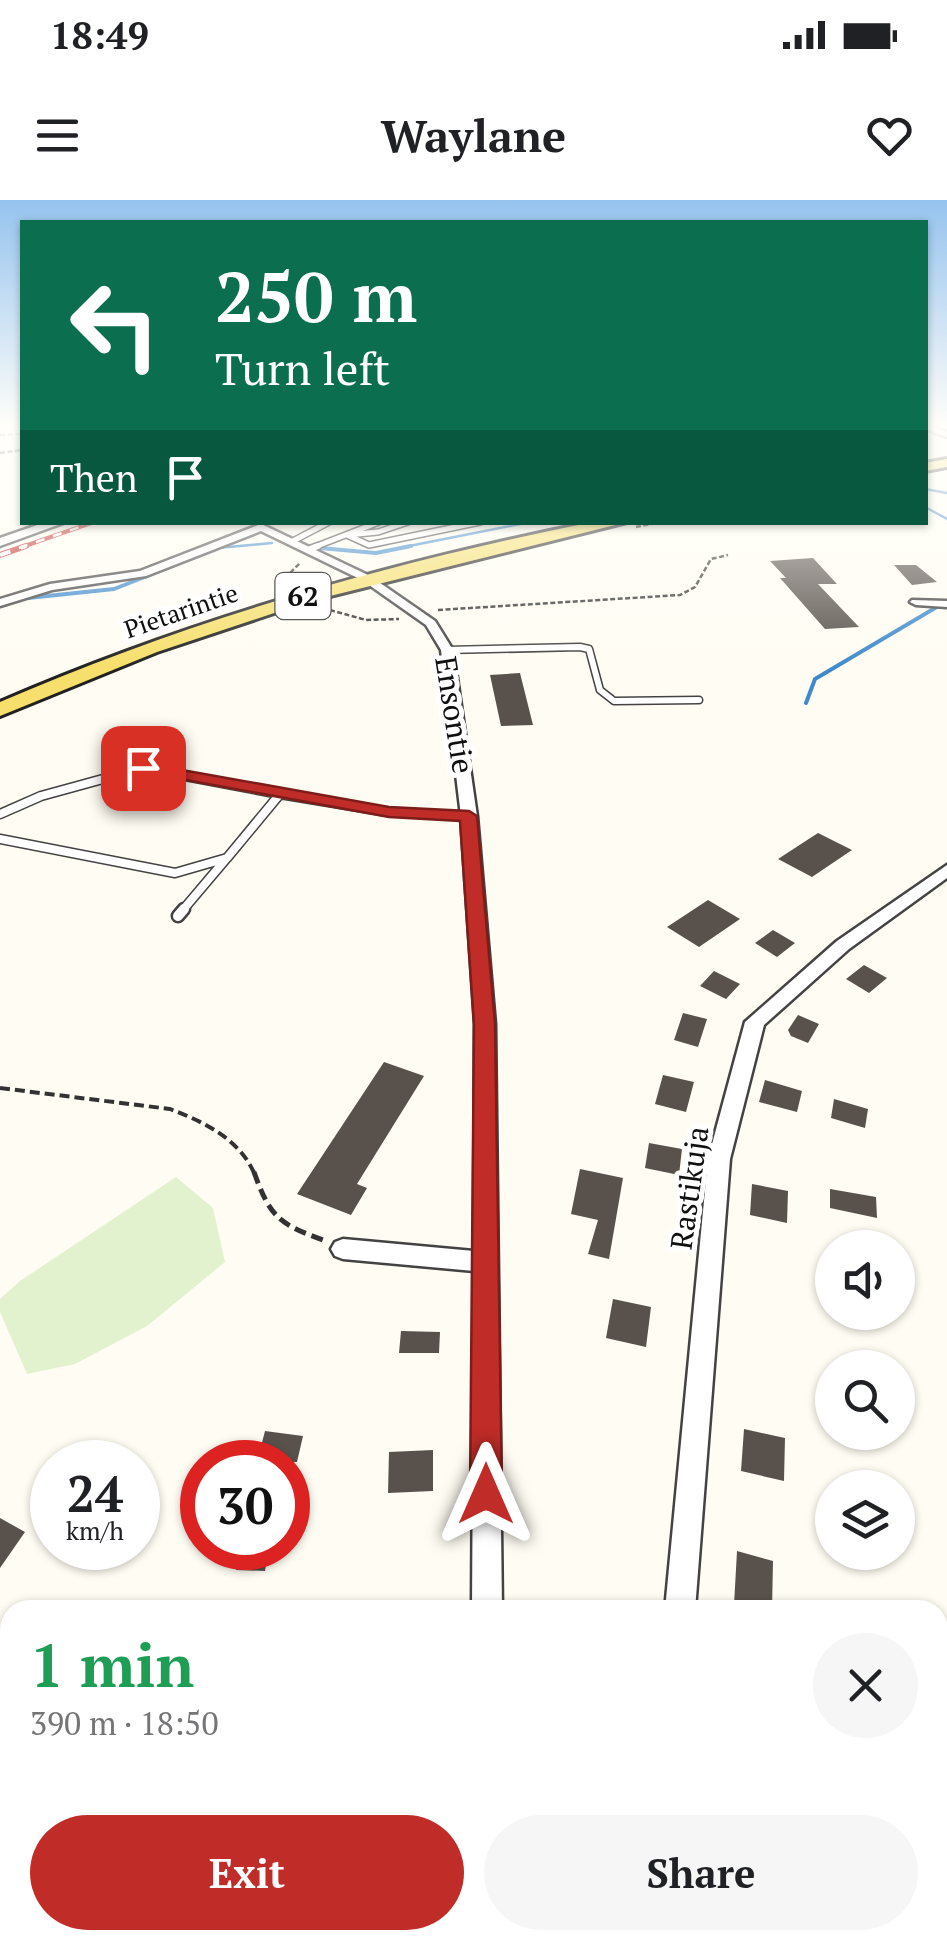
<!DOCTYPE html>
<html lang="en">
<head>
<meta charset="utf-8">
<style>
  :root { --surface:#fff; --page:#f6f6f6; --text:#202124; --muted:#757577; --accent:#c02c28 }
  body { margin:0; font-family:"PT Serif",serif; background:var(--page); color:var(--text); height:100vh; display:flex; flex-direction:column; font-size:38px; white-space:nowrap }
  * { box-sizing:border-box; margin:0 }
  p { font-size:32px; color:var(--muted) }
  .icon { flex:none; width:55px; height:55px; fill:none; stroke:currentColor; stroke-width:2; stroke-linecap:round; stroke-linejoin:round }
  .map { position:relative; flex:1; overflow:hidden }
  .sheet { position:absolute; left:0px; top:1400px; width:948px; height:350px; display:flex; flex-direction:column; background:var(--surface); border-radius:30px 30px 0 0; box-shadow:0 2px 8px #0004 }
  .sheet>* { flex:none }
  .guide { position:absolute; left:20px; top:20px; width:908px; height:305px; border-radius:0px; box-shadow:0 2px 8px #0004; background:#0b6e4f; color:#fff; overflow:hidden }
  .tools { position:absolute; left:815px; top:1030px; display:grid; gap:20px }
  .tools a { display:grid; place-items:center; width:100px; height:100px; border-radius:50%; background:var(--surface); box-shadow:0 2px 8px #0004; font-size:50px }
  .speed { position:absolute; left:30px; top:1240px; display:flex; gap:20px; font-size:50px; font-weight:700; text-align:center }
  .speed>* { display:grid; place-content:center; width:130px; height:130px; border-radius:50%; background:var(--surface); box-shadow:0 2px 8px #0004; line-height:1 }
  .speed small { font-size:25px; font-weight:400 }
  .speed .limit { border:15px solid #d22; background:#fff; color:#111 }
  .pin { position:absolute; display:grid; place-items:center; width:85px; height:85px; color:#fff; margin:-42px; border-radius:20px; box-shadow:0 5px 15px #0006 }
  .me { position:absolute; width:110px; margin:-55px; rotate:0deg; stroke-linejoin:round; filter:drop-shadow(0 0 8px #0008) }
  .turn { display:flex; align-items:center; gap:35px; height:210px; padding:0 30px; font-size:45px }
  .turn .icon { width:130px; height:130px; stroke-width:2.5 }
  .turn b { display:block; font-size:70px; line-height:85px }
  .then { display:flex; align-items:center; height:95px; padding:0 30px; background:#0003; gap:20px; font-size:38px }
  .round { display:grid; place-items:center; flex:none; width:105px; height:105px; border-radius:52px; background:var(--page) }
  .overview { display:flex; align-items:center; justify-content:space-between; height:170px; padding:0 30px }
  h1 { font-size:60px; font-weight:800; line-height:75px; color:#1e9e55 }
  .primary-button { display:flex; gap:20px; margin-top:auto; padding:20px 30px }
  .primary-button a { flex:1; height:115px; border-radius:60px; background:var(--accent); color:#fff; font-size:40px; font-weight:800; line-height:115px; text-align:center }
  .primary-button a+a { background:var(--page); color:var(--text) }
  .status { display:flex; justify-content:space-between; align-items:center; height:70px; padding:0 50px; background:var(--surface); direction:ltr }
  .status svg { height:28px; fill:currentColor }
  header { display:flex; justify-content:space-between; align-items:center; height:130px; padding:0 30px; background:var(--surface); font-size:45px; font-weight:800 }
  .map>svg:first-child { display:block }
</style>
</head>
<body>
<div class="status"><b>18:49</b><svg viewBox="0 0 49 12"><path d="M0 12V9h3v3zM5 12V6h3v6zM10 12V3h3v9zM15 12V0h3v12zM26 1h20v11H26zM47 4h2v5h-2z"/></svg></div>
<header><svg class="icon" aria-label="menu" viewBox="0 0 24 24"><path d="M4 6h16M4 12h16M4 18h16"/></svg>Waylane<svg class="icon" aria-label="heart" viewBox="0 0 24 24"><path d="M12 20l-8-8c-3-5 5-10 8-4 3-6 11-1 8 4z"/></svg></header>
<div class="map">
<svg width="947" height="1750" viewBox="0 0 947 1750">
  <rect width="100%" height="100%" fill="#fffdf3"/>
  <path fill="#e2f1ce" d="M176,977l37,31 12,54 -78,64 -72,38 -48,10 -27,-62v-13l20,-18z"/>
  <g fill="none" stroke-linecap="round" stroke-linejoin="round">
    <path stroke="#408acc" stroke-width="2.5" d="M925,289l22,4
      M925,307l22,12
      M217,348l55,-5
      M320,348h4
      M399,348l131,-26"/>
    <path stroke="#408acc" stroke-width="4" d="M320,348l56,5 35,-7
      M28,398l86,-9 110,-43
      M806,503l9,-24 132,-78"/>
  </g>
  <path fill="#59524c" d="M813,358l24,26h-19l41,43 -34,2 -45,-51h6l-16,-17z
    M894,365h22l21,17 -25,3z
    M520,473l13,52 -32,1 -11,-51z
    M818,633l34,17 -40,27 -34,-18z
    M708,700l32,19 -41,28 -32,-20z
    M773,730l22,13 -18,14 -22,-14z
    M864,765l23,13 -18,15 -23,-14z
    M714,771l26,13 -14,15 -26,-13z
    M683,813l24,6 -9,28 -24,-7z
    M798,815l21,9 -11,19 -17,-7 -3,-6z
    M384,862l40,14 -67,108 10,4 -16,27 -54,-21z
    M663,875l31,7 -8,30 -31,-8z
    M765,880l37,11 -5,21 -38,-10z
    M834,899l34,10 -3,19 -34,-10z
    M649,943l33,6 -3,26 -34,-7z
    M580,969l43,9 -14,81 -21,-5 10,-34 -27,-6z
    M752,984l36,7 -1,32 -37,-8z
    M830,989l46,8 1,21 -47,-10z
    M613,1099l38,8 -5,40 -40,-9z
    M401,1131l39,1 -1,21h-40z
    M744,1229l41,9 -1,43 -43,-10z
    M265,1231l38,5 -6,26h-40z
    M433,1250v41l-45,2 1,-41z
    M0,1318l25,14 -25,36z
    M240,1348h29l-4,23 -29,-1z
    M737,1351l36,10 -1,49 -38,-5z"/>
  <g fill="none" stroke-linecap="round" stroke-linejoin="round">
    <g stroke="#434343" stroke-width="8">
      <path id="service-far3" d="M408,322l-30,10 -31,3 22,10 111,-23
        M293,341l36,-19
        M312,348l67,-26"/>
    </g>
    <g stroke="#434343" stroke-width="9">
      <path id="service-far2" d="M310,349l8,-3
        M447,450l133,-3 9,2 11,41 14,11 85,-1"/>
    </g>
    <g stroke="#434343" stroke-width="11">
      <path id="service-far1" d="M280,594l109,18 80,4
        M0,614l41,-18 102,-28 137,26 -53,64 -52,15 -175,-34
        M182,711l44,-52"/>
    </g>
    <g stroke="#434343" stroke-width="15">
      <path id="service" d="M178,716l6,-7"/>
    </g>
    <g stroke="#434343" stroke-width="5">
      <path id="minor" d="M925,224l22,8v5l-22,-8z
        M261,324l109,52 65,45 18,29 24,166 18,208 7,586h-30l2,-339 -131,-12 -8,-3 -4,-7 4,-7 8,-3 131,12 1,-227 -14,-208 -20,-166 -15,-25 -64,-45 -101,-49 -115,45 -94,14 -52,16v-7l50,-15 90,-13z
        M912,400l35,1v6l-31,-2 -6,-3z
        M947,665v13l-98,71 -85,76 -34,134 -35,451h-30l43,-451 37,-137 92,-81z
        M938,1727l9,2v21h-49l-4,-10h44z
        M470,1740h36v10h-36z"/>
    </g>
    <g stroke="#434343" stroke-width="5">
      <path id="tertiary" d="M46,322h20l-66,24v-8z"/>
    </g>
    <g stroke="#212121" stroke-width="6">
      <path id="primary" d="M947,259v8l-22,4v-8z
        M593,322h34l-317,79 -153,51 -157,64v-14c191,-83 389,-139 593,-180z"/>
    </g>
    <path stroke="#323232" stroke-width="2.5" stroke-dasharray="5 2.5" stroke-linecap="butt" d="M0,235l22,-1
      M0,253l22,-3
      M636,327l24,-5
      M292,386l-4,-11 12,-12
      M330,410l36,10 33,-1
      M438,410l242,-15 15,-8 16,-28 17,-4"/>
    <path stroke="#323232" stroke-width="4" stroke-dasharray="10 5" stroke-linecap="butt" d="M0,888l170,21c34,13 70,30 85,66"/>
    <path stroke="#323232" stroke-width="5" stroke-dasharray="12 6" stroke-linecap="butt" d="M254,972c16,45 25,52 69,68"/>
    <use href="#service-far3" stroke="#fff" stroke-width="5"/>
    <use href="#service-far2" stroke="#fff" stroke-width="6"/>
    <use href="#service-far1" stroke="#fff" stroke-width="8"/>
    <use href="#service" stroke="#fff" stroke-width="10"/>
    <use href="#minor" fill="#fff" fill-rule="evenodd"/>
    <use href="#tertiary" fill="#fff" fill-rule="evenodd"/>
    <use href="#primary" fill="#f6df6c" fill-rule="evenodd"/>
    <g stroke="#c02c28" stroke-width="4">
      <path id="rail-far1" d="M19,348l75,-26"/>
    </g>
    <g stroke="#c02c28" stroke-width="6">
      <path id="rail" d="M0,355l26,-9"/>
    </g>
    <use href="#rail-far1" stroke="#fff" stroke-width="2.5" stroke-dasharray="9" stroke-linecap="butt"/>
    <use href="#rail" stroke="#fff" stroke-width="4" stroke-dasharray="11" stroke-linecap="butt"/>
  </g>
  <linearGradient id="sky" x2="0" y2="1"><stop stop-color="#95c3ee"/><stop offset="0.48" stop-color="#fffefa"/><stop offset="1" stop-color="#fffefa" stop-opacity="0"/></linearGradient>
  <rect width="947" height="469" fill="url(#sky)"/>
  <path fill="#c02c28" stroke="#7d1d1a" stroke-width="2.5" d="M143,563l246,44 80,4 8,5 18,208 7,470 -5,11 -11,5 -11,-5 -5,-11 4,-470 -14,-203 -71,-4 -252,-46 -2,-3z"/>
  <g text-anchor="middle" stroke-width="10" stroke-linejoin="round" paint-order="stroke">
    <g font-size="25" fill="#101010" stroke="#fff">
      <text transform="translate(181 411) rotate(-19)" y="9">Pietarintie</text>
    </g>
    <rect fill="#fff" stroke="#585858" stroke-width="2.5" x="275.5" y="373" width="55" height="46" rx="8"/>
    <g font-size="28" font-weight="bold" fill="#101010">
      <text x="303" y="406">62</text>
    </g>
    <g font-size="30" fill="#101010" stroke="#fff">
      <text transform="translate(454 515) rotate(81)" y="10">Ensontie</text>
      <text transform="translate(690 988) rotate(-82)" y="10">Rastikuja</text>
    </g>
  </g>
</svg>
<div class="tools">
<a><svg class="icon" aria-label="sound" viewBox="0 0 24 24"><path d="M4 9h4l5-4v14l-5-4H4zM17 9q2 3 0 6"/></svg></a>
<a><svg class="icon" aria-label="search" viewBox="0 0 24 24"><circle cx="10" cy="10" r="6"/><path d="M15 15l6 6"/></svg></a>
<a><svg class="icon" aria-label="layers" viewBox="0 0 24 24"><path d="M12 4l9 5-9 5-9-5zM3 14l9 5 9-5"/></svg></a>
</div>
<div class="speed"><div>24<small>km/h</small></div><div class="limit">30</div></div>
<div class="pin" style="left:143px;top:568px;background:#d93025"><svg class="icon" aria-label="arrive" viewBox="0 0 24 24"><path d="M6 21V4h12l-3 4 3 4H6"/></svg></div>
<svg class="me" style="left:486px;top:1294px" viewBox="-20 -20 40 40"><path d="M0-17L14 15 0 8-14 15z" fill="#c02c28" stroke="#fff" stroke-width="4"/></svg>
<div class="guide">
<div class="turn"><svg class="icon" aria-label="left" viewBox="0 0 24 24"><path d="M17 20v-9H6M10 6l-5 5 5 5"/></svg><div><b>250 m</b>Turn left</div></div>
<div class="then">Then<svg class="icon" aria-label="arrive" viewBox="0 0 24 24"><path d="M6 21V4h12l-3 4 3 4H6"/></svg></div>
</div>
<section class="sheet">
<div class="overview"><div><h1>1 min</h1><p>390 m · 18:50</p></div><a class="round"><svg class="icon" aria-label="close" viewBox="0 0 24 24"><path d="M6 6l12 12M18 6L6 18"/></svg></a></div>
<div class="primary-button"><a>Exit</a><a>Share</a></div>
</section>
</div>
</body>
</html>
